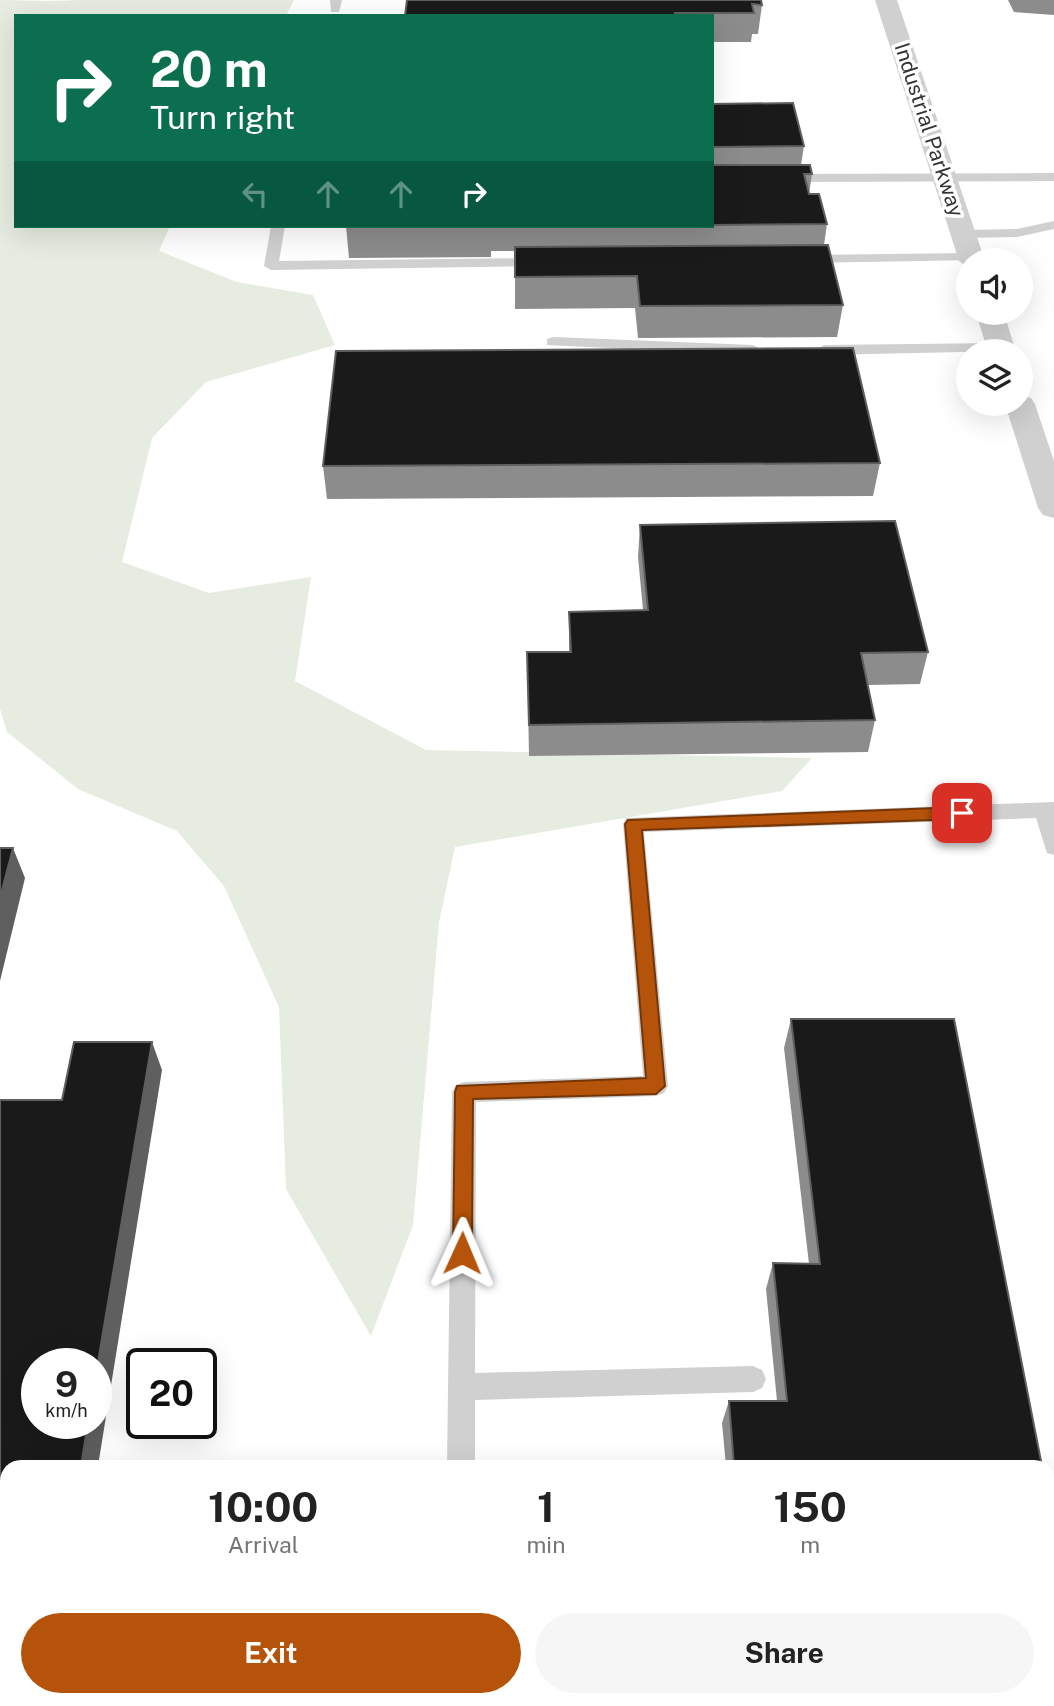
<!DOCTYPE html>
<html lang="en">
<head>
<meta charset="utf-8">
<style>
  :root { --surface:#fff; --page:#f6f6f6; --text:#222; --muted:#767676; --accent:#b45309 }
  body { margin:0; font-family:"Public Sans",sans-serif; background:var(--page); color:var(--text); height:100vh; display:flex; flex-direction:column; font-size:26px; white-space:nowrap }
  * { box-sizing:border-box; margin:0 }
  p { font-size:23px; color:var(--muted) }
  .icon { flex:none; width:38px; height:38px; fill:none; stroke:currentColor; stroke-width:2; stroke-linecap:round; stroke-linejoin:round }
  .map { position:relative; flex:1; overflow:hidden }
  .side { position:absolute; left:0px; top:1460px; width:1055px; height:247px; display:flex; flex-direction:column; background:var(--surface); border-radius:21px 21px 0 0; box-shadow:0 7px 28px #0002 }
  .side>* { flex:none }
  .top-card { position:absolute; left:14px; top:14px; width:700px; height:214px; border-radius:0px; box-shadow:0 7px 28px #0002; background:#0b6e4f; color:#fff; overflow:hidden }
  .buttons { position:absolute; left:956px; top:248px; display:grid; gap:14px }
  .buttons a { display:grid; place-items:center; width:77px; height:77px; border-radius:50%; background:var(--surface); box-shadow:0 7px 28px #0002; font-size:35px }
  .speed { position:absolute; left:21px; top:1348px; display:flex; gap:14px; font-size:35px; font-weight:700; text-align:center }
  .speed>* { display:grid; place-content:center; width:91px; height:91px; border-radius:50%; background:var(--surface); box-shadow:0 7px 28px #0002; line-height:1 }
  .speed small { font-size:18px; font-weight:400 }
  .speed .limit { border:4px solid #111; border-radius:10px; background:#fff; color:#111 }
  .pin { position:absolute; display:grid; place-items:center; width:60px; height:60px; color:#fff; margin:-30px; border-radius:14px; box-shadow:0 4px 10px #0006 }
  .me { position:absolute; width:77px; margin:-38px; rotate:1deg; stroke-linejoin:round; filter:drop-shadow(0 0 5px #0008) }
  .turn { display:flex; align-items:center; gap:24px; height:147px; padding:0 21px; font-size:32px }
  .turn .icon { width:91px; height:91px; stroke-width:2.5 }
  .turn b { display:block; font-size:49px; line-height:60px }
  .lanes { display:flex; align-items:center; height:66px; padding:0 21px; background:#0003; justify-content:center; gap:35px; direction:ltr }
  .lanes .off { opacity:.35 }
  .eta { display:flex; justify-content:space-evenly; align-items:center; height:119px; text-align:center }
  .eta b { font-size:42px; font-weight:700; line-height:49px }
  .cta { display:flex; gap:14px; margin-top:auto; padding:14px 21px }
  .cta a { flex:1; height:80px; border-radius:42px; background:var(--accent); color:#fff; font-size:28px; font-weight:700; line-height:80px; text-align:center }
  .cta a+a { background:var(--page); color:var(--text) }
  .map>svg:first-child { display:block }
</style>
</head>
<body>
<div class="map">
<svg width="1054" height="1706" viewBox="0 0 1054 1706">
  <rect width="100%" height="100%" fill="#fff"/>
  <path fill="#e6ecdf" d="M0,0c26,0 48,2 74,0h220l-8,16h-270v210h154l-11,25 78,31 76,13 22,50 -129,37 -54,56 -30,124 87,31 102,-16 -16,104 131,69 386,8 -30,33 -327,56 -16,75 -26,303 -42,111 -85,-147 -7,-182 -55,-121 -47,-55 -99,-42 -71,-57 -7,-23z"/>
  <g fill="none" stroke-linecap="round" stroke-linejoin="round">
    <path fill="#d0d0d0" fill-rule="evenodd" d="M330,0h12l-3,12h-8z
      M1054,173v8l-271,1 -7,-4 7,-4z
      M1054,221v8l-37,8 -54,1 -7,-4 7,-4 54,-1z
      M271,226h14l-6,35 263,-3 7,4 -7,4 -271,4 -7,-4z
      M971,253l5,1v6l-171,3 -7,-4 7,-4z
      M553,337l200,8 8,5 -8,5 -206,-10v-6z
      M1001,343l8,5 -2,3 -183,4 -8,-5 8,-5z
      M1054,802v53l-7,-2 -11,-35 -392,14 24,254 -4,7 -8,3 -180,6 -1,271 278,-7 9,4 4,9 -4,9 -9,4 -278,8v66h-28l5,-374 4,-7 8,-3 179,-6 -20,-252 3,-6z
      M443,1699h30v7h-30z"/>
    <path fill="#d0d0d0" fill-rule="evenodd" d="M875,0h22l88,261h-17v7l-9,-7z
      M976,313h28l12,39h-28z
      M1020,395l11,3 4,6 19,57v57l-11,-3 -5,-7 -33,-104h15z"/>
  </g>
  <path fill="#8c8c8c" d="M1008,0h46v15l-40,-3z
    M762,5l-4,29h-6l-1,8h-39v-26h-307z
    M712,104l92,42 -3,19 11,9 -3,20 18,30 -3,21 19,60 -6,32 -199,1 -3,-30 -120,1v-58h-24v6l-142,1 -3,-32h366z
    M880,463l-7,33 -546,3 -4,-33z
    M640,525l288,127 -8,32 -52,1 7,35 -7,32 -339,4 -2,-104h42v-40l74,-2 -5,-53z
    M791,1019l251,447h-316l-4,-43 7,-22h48l-11,-112 7,-26 36,1 -25,-216z
    M1048,1499l6,29v174l-350,-2v-1h344z"/>
  <path fill="#5f5f5f" d="M13,848l12,30 -25,103v-83z
    M152,1042l10,28 -64,396h-17l7,-43h8v-49z
    M42,1699h18l-1,7h-19z
    M242,1699h6v7h-6z"/>
  <path fill="#1a1a1a" stroke="#5f5f5f" stroke-width="2" d="M407,0h354l1,5 -10,-1 2,9h-79l1,3h-271z
    M793,103l11,43 -92,1v-43z
    M712,165h98l2,9h-8l5,20h10l8,30 -115,1z
    M346,226h144l-144,1z
    M828,245l15,60 -203,1 -3,-30 -122,1v-30z
    M853,348l27,115 -557,3 13,-115z
    M895,521l33,131 -67,1 14,67 -346,5 -2,-73h44l-2,-40 79,-2 -8,-85z
    M0,848h13l-13,50z
    M791,1019h163l88,447h-308l-5,-65h58l-14,-138 47,1z
    M74,1042h78l-56,332v-11h-59v60h51l-7,43h-74v233h35l-2,7h-40v-606h62z
    M1048,1499l6,29v158h-6z
    M173,1699h69v7h-70z"/>
  <path fill="#b45309" stroke="#753606" stroke-width="2" d="M962,807l8,6 -8,6 -320,11 23,256 -9,8 -183,5 -1,154 -3,6 -7,3 -6,-3 -3,-6 2,-161 2,-6 189,-8 -21,-254 3,-4z"/>
  <g text-anchor="middle" stroke-width="7" stroke-linejoin="round" paint-order="stroke">
    <g font-size="21" fill="#333" stroke="#fff">
      <text transform="translate(929 130) rotate(72)" y="7">Industrial Parkway</text>
    </g>
  </g>
</svg>
<div class="buttons">
<a><svg class="icon" aria-label="sound" viewBox="0 0 24 24"><path d="M4 9h4l5-4v14l-5-4H4zM17 9q2 3 0 6"/></svg></a>
<a><svg class="icon" aria-label="layers" viewBox="0 0 24 24"><path d="M12 4l9 5-9 5-9-5zM3 14l9 5 9-5"/></svg></a>
</div>
<div class="speed"><div>9<small>km/h</small></div><div class="limit">20</div></div>
<div class="pin" style="left:962px;top:813px;background:#d93025"><svg class="icon" aria-label="arrive" viewBox="0 0 24 24"><path d="M6 21V4h12l-3 4 3 4H6"/></svg></div>
<svg class="me" style="left:462px;top:1253px" viewBox="-20 -20 40 40"><path d="M0-17L14 15 0 8-14 15z" fill="#b45309" stroke="#fff" stroke-width="4"/></svg>
<div class="top-card">
<div class="turn"><svg class="icon" aria-label="right" viewBox="0 0 24 24"><path d="M7 20v-9h11M14 6l5 5-5 5"/></svg><div><b>20 m</b>Turn right</div></div>
<div class="lanes"><svg class="icon off" aria-label="left" viewBox="0 0 24 24"><path d="M17 20v-9H6M10 6l-5 5 5 5"/></svg><svg class="icon off" aria-label="ahead" viewBox="0 0 24 24"><path d="M12 20V5M6 11l6-6 6 6"/></svg><svg class="icon off" aria-label="ahead" viewBox="0 0 24 24"><path d="M12 20V5M6 11l6-6 6 6"/></svg><svg class="icon" aria-label="right" viewBox="0 0 24 24"><path d="M7 20v-9h11M14 6l5 5-5 5"/></svg></div>
</div>
<section class="side">
<div class="eta">
<div><b>10:00</b><p>Arrival</p></div>
<div><b>1</b><p>min</p></div>
<div><b>150</b><p>m</p></div>
</div>
<div class="cta"><a>Exit</a><a>Share</a></div>
</section>
</div>
</body>
</html>
